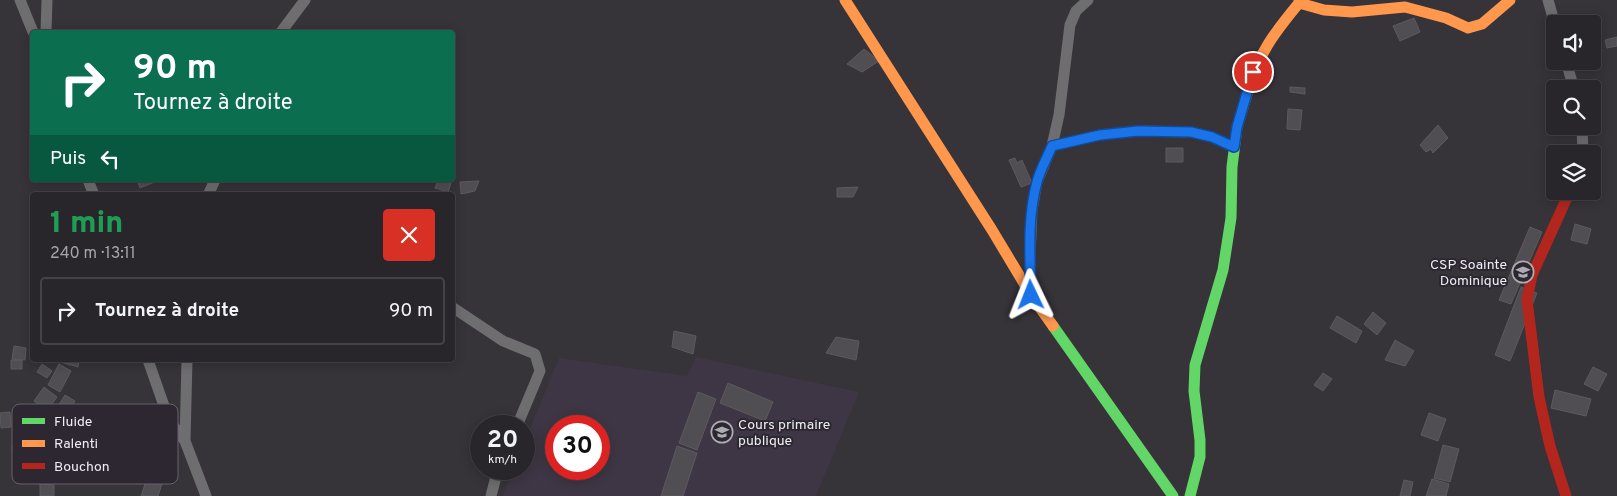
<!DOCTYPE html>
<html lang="fr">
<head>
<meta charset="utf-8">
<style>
  :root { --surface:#28262b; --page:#343237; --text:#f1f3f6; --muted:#a5a5a9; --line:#444347 }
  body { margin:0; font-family:Overpass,sans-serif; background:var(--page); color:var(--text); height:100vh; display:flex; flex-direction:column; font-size:19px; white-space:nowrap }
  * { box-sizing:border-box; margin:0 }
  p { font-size:16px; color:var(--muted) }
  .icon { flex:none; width:28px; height:28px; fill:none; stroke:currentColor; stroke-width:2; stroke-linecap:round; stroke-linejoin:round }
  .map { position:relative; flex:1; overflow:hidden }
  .panel { position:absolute; left:30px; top:192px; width:425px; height:170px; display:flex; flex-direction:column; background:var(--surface); border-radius:5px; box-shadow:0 2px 12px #0003,0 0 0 1px var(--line) }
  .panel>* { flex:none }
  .hud { position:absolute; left:30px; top:30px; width:425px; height:152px; border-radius:5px; box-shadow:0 2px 12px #0003,0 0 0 1px var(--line); background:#0b6e4f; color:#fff; overflow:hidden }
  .buttons { position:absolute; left:1546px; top:15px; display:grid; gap:10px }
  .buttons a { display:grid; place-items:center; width:55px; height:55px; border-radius:5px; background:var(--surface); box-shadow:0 2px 12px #0003,0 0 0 1px var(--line); font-size:25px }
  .speed { position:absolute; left:470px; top:415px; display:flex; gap:10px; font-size:25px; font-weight:700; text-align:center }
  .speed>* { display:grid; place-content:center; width:65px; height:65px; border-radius:50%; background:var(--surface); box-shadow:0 2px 12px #0003,0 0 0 1px var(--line); line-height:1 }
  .speed small { font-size:12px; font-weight:400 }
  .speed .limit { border:8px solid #d22; background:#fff; color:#111 }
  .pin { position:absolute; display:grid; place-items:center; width:42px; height:42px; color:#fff; margin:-21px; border:2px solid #fff; border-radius:50%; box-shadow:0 1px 5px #0007 }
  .me { position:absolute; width:55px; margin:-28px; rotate:358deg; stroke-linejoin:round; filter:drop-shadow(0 0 4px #0008) }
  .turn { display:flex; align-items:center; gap:18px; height:105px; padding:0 20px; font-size:22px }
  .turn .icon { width:65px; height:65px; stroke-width:2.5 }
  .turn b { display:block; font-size:35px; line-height:42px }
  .then { display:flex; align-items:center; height:48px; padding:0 20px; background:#0003; gap:10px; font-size:19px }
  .round { display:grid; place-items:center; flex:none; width:52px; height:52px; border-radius:5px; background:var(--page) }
  .overview { display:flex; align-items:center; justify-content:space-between; height:85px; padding:0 20px }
  h1 { font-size:30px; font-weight:800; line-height:38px; color:#1e9e55 }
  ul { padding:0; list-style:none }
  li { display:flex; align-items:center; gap:15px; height:68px; margin:0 10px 8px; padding:0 10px; border:2px solid var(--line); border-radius:5px }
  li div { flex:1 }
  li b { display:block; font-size:19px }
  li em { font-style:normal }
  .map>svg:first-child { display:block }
</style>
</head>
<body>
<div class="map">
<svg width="1617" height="496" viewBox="0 0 1617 496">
  <rect width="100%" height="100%" fill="#363339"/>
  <path fill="#3e3644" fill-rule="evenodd" d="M696,357l163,35 -43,104h-314l11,-27h11v-26l35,-85 128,18zM556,426h43v43h-43z"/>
  <path fill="#514e53" stroke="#5d5a5f" d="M1414,18l6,14 -20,9 -7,-15z
    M1617,37v9l-10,2 -2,-8z
    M1599,38l3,13 -7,1 -3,-12z
    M864,49l15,12 -17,11 -15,-8z
    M1290,87l15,1v6l-15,-2z
    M1288,109l14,1 -2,20 -13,-1z
    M1438,125l10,13 -15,15 -2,-4 -5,3 -6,-7z
    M1166,148h17v14h-17z
    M1015,158l2,5 5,-3 10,23 -11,4 -12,-27z
    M137,180h19l1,1 -17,7z
    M438,180h14l-4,12 -13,-4z
    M479,181l-4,10 -14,3 -1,-12z
    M858,187l-5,10h-16v-9z
    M1575,224l16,5 -4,15 -16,-4z
    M1530,227l12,5 -31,72 -12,-4z
    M1521,287l16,6 -27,68 -15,-6z
    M1373,312l13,11 -9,12 -13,-11z
    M1337,316l25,15 -6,12 -26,-15z
    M674,331l22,5 -3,18 -21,-7z
    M836,337l23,4 -3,19 -30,-7z
    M1395,340l19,11 -9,15 -20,-6z
    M14,346l12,2 -1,12 -13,-1z
    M11,360h11v9h-11z
    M61,360h18l-1,7 -18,-5z
    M42,364l10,7 -5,7 -10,-6z
    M59,364l12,7 -11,21 -12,-7z
    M1593,367l14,7 -9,17 -14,-7z
    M1323,373l9,6 -9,12 -9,-6z
    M728,383l45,19 -8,19 -45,-18z
    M44,387l13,10 -10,14 -13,-10z
    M1555,390l36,9 -5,17 -35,-8z
    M698,392l18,7 -19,51 -18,-7z
    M65,395l10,6 -10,17 -10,-7z
    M10,412l1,15 -10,1 -1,-15z
    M1429,413l17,6 -8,22 -17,-6z
    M159,442l15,5 -16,49h-17z
    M28,444l2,16 -17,2 -1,-16z
    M1443,445l16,4 -9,33 -16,-4z
    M677,446l20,7 -14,43h-22z
    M1432,479l17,5 -3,12h-20z
    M1404,480l9,2 -3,14h-10z
    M40,484l14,1v11h-14z"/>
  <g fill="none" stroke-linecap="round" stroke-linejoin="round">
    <path stroke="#6e6d6f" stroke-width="11" d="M20,0l13,32
      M1548,0l7,25
      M46,32l1,-32
      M281,32l24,-32
      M1566,61l8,28
      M1582,126l1,28
      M1052,146l48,-11 38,-4 53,1 21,5 22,10
      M88,180l6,15
      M208,195l7,-15
      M1031,293l-1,-36 2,-47 5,-28 15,-36 7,-31 11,-90 6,-14 12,-11
      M452,307l51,34 32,13 5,17 -23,55
      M148,360l21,60 16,21
      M187,360l-2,81 21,55
      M491,496l7,-27"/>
    <path stroke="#63d668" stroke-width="11" d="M1053,326l120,170
      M1190,496l10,-39v-17l-6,-49 1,-26 28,-95 8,-52 1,-51 5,-40 11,-36"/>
    <path stroke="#ff974d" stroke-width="11" d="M845,0l147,230 39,65 22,31
      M1299,3l25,7 28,2 53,-5 41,11 22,10 14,-4 28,-24
      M1248,91c10,-37 27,-59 51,-88v-3"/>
    <path stroke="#b3261e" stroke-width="11" d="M1566,496l-16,-50 -11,-49 -12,-97 5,-25 38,-84"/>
  </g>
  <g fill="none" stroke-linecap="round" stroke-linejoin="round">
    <g stroke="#114b97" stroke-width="12">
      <path id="route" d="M1031,295c-1,-37 -4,-77 6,-113 3,-12 10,-24 15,-36l48,-11 38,-4 53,1 21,5 22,10 3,-20 16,-55"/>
    </g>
    <use href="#route" stroke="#1a73e8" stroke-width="9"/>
  </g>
  <defs>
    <g id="school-ring" transform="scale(1.125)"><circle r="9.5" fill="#2c2731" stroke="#afabb2" stroke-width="1.5"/><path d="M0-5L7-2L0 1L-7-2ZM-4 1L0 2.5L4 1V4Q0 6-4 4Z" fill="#afabb2"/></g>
  </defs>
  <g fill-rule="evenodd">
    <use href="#school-ring" x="1523" y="272"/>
    <use href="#school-ring" x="722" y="432"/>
  </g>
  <g text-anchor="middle" stroke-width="4" stroke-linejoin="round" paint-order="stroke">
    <g font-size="14" fill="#f0ecf3" stroke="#2c2731" text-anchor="end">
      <text x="1507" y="269">CSP Soainte<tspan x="1507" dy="16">Dominique</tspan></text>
      <text x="738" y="429" text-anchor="start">Cours primaire<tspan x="738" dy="16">publique</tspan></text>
    </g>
  </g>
  <rect x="12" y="404" width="166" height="80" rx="8" fill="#2c2731" stroke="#67626b" stroke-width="1"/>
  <rect x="22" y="418" width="23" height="6" fill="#63d668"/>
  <rect x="22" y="440" width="23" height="7" fill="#ff974d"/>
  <rect x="22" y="463" width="23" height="6" fill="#b3261e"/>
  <g font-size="14" fill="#f0ecf3">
    <text x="54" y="426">Fluide</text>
    <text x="54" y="448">Ralenti</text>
    <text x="54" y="471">Bouchon</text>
  </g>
</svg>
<div class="buttons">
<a><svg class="icon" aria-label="sound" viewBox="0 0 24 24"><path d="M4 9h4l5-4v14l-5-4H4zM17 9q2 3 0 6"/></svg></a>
<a><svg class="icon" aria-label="search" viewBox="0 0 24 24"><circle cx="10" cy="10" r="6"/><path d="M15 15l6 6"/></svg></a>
<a><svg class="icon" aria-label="layers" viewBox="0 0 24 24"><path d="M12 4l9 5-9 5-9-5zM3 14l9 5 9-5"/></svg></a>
</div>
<div class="speed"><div>20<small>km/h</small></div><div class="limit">30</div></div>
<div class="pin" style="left:1253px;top:72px;background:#d93025"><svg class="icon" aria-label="arrive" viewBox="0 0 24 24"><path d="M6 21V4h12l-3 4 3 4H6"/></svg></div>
<svg class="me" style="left:1031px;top:295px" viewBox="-20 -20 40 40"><path d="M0-17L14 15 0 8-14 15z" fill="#1a73e8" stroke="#fff" stroke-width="4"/></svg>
<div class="hud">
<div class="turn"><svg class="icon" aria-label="right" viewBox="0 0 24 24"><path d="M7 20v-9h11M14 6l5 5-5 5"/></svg><div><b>90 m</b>Tournez à droite</div></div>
<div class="then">Puis<svg class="icon" aria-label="left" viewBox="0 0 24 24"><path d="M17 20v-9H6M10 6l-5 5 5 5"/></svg></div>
</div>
<section class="panel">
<div class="overview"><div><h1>1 min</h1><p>240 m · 13:11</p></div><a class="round" style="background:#d93025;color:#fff"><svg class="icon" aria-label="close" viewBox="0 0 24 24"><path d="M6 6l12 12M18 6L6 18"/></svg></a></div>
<ul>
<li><svg class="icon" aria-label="right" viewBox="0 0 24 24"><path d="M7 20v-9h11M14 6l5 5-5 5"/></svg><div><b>Tournez à droite</b></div><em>90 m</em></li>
</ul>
</section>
</div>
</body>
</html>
